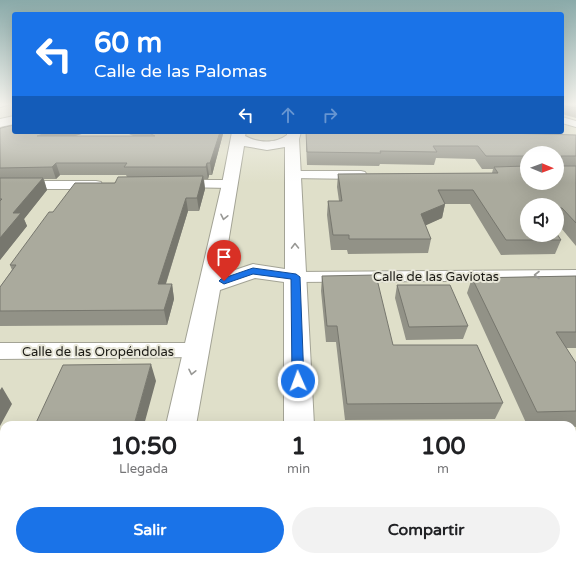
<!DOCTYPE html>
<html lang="es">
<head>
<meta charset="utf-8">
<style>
  :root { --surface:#fff; --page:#f2f2f2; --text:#202124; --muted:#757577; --accent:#1a73e8 }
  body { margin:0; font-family:"Varela Round",sans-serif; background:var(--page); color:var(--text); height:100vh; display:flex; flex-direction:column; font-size:15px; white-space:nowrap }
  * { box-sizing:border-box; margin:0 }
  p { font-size:13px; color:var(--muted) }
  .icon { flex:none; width:22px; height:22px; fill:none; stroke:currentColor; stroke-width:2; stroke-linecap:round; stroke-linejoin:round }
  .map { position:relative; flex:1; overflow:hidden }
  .details { position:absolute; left:0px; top:421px; width:576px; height:140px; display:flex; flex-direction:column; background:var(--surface); border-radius:12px 12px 0 0; box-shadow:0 4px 16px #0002 }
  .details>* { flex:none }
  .hud { position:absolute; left:12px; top:12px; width:552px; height:122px; border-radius:4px; box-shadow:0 4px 16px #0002; background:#1a73e8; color:#fff; overflow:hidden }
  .needle { width:26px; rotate:91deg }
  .buttons { position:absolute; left:520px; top:146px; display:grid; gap:8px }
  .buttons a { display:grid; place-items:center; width:44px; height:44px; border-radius:50%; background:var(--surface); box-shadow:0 4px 16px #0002; font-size:20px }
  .pin { position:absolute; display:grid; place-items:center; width:34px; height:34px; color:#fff; margin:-41px -17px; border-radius:50% 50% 50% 0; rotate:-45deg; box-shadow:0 0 4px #0007 }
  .pin .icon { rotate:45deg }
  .me { position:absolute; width:44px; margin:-22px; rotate:358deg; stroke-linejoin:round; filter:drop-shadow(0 0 3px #0008) }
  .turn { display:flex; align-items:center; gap:14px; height:84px; padding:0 16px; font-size:18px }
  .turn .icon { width:52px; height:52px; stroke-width:2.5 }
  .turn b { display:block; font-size:28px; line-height:34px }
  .lanes { display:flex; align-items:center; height:38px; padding:0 16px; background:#0003; justify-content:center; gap:20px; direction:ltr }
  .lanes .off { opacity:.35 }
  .eta { display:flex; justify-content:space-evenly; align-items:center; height:68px; text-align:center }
  .eta b { font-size:24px; font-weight:700; line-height:28px }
  .action { display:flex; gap:8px; margin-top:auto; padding:8px 16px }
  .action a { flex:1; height:46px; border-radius:24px; background:var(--accent); color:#fff; font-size:16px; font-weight:700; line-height:46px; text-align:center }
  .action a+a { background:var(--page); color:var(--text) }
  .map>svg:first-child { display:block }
</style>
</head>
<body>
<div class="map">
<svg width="576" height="561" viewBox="0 0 576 561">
  <rect width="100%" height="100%" fill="#e8e7d9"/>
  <path fill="#dfdfc9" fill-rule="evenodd" d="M562,104h14v457h-576v-430l562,1zM527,153h30v30h-30zM527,205h30v30h-30zM4,425h568v132h-568z"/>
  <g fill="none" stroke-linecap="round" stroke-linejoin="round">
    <g stroke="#a3a395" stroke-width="2">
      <path id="lane" d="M2,104h9l-11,3v-2z"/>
    </g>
    <g stroke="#a3a395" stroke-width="2">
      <path id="street" d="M562,117l14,4v6l-14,-4z
        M293,171h68l4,1 2,3 -2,3 -4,1 -72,-1 -2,-3 2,-3z
        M182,180h48l4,1 2,3 -2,3 -4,1 -52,-1 -2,-3 2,-3z
        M0,181h96l5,1 1,3 -1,3 -5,1h-96z
        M576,270v10l-280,2 -6,-1 -2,-4 2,-4 6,-1z
        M0,343h197l7,2 3,5 -3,5 -7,2 -197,2z
        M572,456h4v24h-4z"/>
    </g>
    <g stroke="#a3a395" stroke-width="2">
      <path id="secondary" d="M232,132h14l-1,4c13,7 30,8 42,-1v-3h14l-2,7 15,286h-30v-143l-29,-4 -35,12 -24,135h-30l56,-241zM244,146l23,4 18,-3v122l-32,-5 -30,10z
        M138,557h38l-1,4h-38z
        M281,557h38v4h-38z"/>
    </g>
    <g stroke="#a3a395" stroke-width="2">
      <path id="highway" d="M14,116v8l-14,3v-8z"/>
    </g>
    <use href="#lane" fill="#fff" fill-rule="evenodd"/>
    <use href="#street" fill="#fff" fill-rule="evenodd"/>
    <use href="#secondary" fill="#fff" fill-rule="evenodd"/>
    <use href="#highway" fill="#fff" fill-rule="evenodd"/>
  </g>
  <path fill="#929287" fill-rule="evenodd" d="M562,104h14v14l-14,-4z
    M0,129l88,3 -13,4h58l-8,-4h98v2l-11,41h-3l-1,4h-4l1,10 -6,22h-11l-22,73h6l2,15 -7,26 -167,1v-39l12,-17 -2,-5 43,-53 74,-35 -1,-2h-66l-4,4h-12l3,11 -23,29 3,7 -27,34z
    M306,132l270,3v111l-19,-23v-18h-30l34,35 -6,14 -54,1 -31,-51h-25l-3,14 -17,7 6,14 -3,14 -80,1 -1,-4h-16l-4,-35 1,-14h11l-2,-14 1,-13 154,-1 1,-4h-11l-7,-10 -39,-1 -2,7 -54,-1 -1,2 -72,-1 -1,-21zM527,153h30l-30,30z
    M322,276l71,69 110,58 -8,16 -150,1 -9,-78h-10l-5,-51z
    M576,276v72h-10l10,15v64h-4v-2h-45l-60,-132 5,-15z
    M397,285l71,41 -5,13 -57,1 -11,-42z
    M576,505v30l-4,-9v-16z
    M348,557h74l1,4h-74z
    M448,557h122l1,4h-122z"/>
  <path fill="#77776e" d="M50,132h38l-48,15 -3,-11z
    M220,132h3v2l-11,41 -2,-12z
    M56,163l4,12 -4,4 -4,-12z
    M207,163l2,12 -1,4 -2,-12z
    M203,176l2,13 -6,22 -2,-13z
    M43,178l4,12 -23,29 3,7 -27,34v-22l13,-25z
    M186,198l2,13 -27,88 -3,-15z
    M445,204l-3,14 -24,11 3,-15z
    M172,284l2,15 -7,26 -3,-15z
    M151,364l5,17 -12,44h-10z
    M2,387l10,17 -12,22v-36z
    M97,557h13l-1,4h-13z"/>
  <path fill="#aaaa9d" stroke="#77776e" d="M562,104h14v4l-14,-3z
    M14,125v7h36l-13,4h118l-8,-4h73l-10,31h-3l-1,4h-82l3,-4h-71l-4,4 -52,1v-39l1,-1z
    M306,132h162l108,3v21h-15v10h15v57l-14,-15h-5v-3h-30v30l30,-1 4,6h-55l-33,-50h-35l7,14 -24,10 10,25h-82v-4h-16l-5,-34h14l-4,-27 160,-1 -4,-6 33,-1v17h30v-30h-30v3h-41l-8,-10h-45l4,6 -57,-1 1,2 -74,-1z
    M203,176l-6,22h-11l-28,86h14l-8,26 -164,1v-24l16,-22h-6l39,-53h4l22,-29h40l3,-6z
    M0,178h43l-30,35h8l-21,25v-37l2,-2h-2z
    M376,275l17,70h84l26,58 -156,1 -10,-78h-10l-5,-50z
    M576,276v56h-20l20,31v48l-39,1 -65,-134z
    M397,285h53l18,41 -59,1z
    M151,364l-17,61h-99l28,-60z
    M4,491v66h93l-1,4h-96v-62z
    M353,557h69l1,4h-70z
    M460,557h110l1,4h-110z"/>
  <defs><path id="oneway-chevron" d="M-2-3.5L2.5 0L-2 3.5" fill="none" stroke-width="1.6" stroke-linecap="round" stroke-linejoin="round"/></defs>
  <g stroke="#989895">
    <use href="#oneway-chevron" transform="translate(224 217) rotate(102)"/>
    <use href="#oneway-chevron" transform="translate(295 246) rotate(-91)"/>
    <use href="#oneway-chevron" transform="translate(537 275) rotate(180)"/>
    <use href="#oneway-chevron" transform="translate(192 372) rotate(102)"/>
  </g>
  <linearGradient id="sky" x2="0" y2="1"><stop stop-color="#8aaaa9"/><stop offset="0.57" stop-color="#f5f4ee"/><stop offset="1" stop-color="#f5f4ee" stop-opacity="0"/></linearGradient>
  <rect width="576" height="183" fill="url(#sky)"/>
  <path fill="#1a73e8" stroke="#114b97" d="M253,268l43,6 4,3 4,104 -2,3 -4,1 -4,-1 -2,-3 -1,-102 -38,-5 -29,10 -5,-3 2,-2z"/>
  <g text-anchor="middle" stroke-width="4" stroke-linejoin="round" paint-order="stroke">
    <g font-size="13" fill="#1a1914" stroke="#e8e7d9">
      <text x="436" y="281">Calle de las Gaviotas</text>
      <text x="98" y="356">Calle de las Oropéndolas</text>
    </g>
  </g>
</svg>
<div class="buttons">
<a><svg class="needle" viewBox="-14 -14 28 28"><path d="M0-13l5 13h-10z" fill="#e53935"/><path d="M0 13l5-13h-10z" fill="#757577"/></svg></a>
<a><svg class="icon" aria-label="sound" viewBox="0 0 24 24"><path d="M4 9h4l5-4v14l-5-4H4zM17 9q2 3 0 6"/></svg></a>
</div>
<div class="pin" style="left:224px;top:281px;background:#d93025"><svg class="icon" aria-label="arrive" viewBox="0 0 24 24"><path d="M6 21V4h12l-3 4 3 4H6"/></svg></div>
<svg class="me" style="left:298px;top:381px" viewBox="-20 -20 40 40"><circle r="17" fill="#1a73e8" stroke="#fff" stroke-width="3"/><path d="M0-11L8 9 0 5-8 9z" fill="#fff"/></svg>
<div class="hud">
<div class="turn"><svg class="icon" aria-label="left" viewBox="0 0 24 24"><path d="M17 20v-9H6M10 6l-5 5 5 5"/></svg><div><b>60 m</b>Calle de las Palomas</div></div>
<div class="lanes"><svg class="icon" aria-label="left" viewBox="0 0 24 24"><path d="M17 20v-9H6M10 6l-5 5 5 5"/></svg><svg class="icon off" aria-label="ahead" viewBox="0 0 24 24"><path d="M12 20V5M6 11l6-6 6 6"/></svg><svg class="icon off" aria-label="right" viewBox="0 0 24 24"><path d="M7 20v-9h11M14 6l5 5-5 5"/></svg></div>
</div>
<section class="details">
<div class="eta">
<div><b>10:50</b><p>Llegada</p></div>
<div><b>1</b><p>min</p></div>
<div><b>100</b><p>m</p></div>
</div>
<div class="action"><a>Salir</a><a>Compartir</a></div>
</section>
</div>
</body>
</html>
